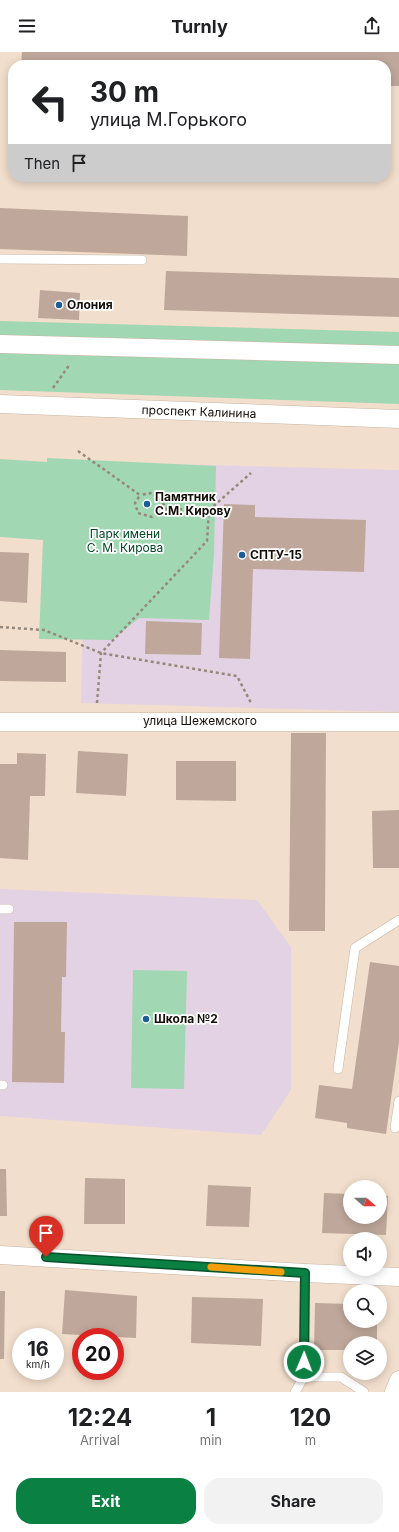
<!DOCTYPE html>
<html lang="en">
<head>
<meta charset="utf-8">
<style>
  :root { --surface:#fff; --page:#f2f2f2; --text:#202124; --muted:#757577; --accent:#0b8043 }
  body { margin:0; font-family:Inter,sans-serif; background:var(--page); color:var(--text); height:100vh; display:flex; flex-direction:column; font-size:15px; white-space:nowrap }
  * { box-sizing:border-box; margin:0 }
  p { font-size:13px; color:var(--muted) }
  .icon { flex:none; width:22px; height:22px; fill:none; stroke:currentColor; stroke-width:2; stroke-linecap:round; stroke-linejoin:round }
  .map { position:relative; height:1340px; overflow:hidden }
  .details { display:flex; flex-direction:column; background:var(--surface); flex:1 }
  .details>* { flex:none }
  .hud { position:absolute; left:8px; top:8px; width:383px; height:122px; border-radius:16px; box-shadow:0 2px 10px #0003; background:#fff; color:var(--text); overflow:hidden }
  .needle { width:26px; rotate:111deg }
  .fabs { position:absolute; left:343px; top:1128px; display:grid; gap:8px }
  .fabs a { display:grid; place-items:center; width:44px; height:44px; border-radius:50%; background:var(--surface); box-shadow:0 2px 10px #0003; font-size:20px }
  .speed { position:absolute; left:12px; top:1276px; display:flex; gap:8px; font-size:20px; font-weight:700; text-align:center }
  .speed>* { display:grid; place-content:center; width:52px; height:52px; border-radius:50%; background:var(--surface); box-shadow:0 2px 10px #0003; line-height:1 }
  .speed small { font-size:10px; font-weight:400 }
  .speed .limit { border:6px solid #d22; background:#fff; color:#111 }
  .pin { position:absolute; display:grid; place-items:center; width:34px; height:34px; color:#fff; margin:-41px -17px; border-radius:50% 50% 50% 0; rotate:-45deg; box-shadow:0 0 4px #0007 }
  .pin .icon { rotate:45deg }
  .me { position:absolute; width:44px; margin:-22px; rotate:1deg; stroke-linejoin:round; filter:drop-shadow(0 0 3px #0008) }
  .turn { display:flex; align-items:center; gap:14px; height:84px; padding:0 16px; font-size:18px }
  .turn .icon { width:52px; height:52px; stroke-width:2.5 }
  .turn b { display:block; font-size:28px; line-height:34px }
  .then { display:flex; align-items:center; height:38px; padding:0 16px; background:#0003; gap:8px; font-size:15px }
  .eta { display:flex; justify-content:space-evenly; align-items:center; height:68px; text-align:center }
  .eta b { font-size:24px; font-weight:700; line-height:28px }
  .action { display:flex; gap:8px; margin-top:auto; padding:8px 16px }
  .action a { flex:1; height:46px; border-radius:16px; background:var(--accent); color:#fff; font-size:16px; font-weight:700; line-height:46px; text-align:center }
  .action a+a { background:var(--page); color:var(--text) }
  header { display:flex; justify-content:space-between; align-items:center; height:52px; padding:0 16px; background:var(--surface); font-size:18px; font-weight:700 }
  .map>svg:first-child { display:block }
</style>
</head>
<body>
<header><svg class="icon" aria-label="menu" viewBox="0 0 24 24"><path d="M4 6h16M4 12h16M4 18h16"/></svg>Turnly<svg class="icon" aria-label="share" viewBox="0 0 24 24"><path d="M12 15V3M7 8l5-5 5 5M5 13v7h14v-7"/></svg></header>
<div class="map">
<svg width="399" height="1340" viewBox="0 0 399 1340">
  <rect width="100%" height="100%" fill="#f2decc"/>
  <path fill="#e3d2e3" d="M87,410l312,8v242l-318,-9z
    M0,837l257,11 34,47v143l-30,45 -261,-19z"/>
  <path fill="#a2d7b3" d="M0,269l399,11v72l-399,-14z
    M47,406l169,8 -2,87 -5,67 -70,-2 -27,22 -73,-1 4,-99 -43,-3v-78l47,3z
    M133,918l54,1 -3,118 -53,-1z"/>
  <path fill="#bfa89b" d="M22,0h377v34h-13v-21h-365z
    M0,156l188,8 -1,40 -187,-7z
    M166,219l233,7v39l-235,-7z
    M40,238l40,3 -1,27 -41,-2z
    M224,452l31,1v12l111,3 -2,52 -111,-3 -3,90 -31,-1z
    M0,500l29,1 -2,50 -27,-2z
    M146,569l56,2 -1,32 -56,-1z
    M0,598l66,2v30l-66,-1z
    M291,681h35l-1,198h-36z
    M78,699l50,3 -2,42 -50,-3z
    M17,701l29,1 -1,42h-15l-2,64 -28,-2v-94h17z
    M176,709h60v40l-60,-1z
    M399,758v58h-26l-1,-57z
    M14,870h53l-1,55h-4l-1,55h4l-1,51 -52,-1z
    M370,910l29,4v76l-13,92 -39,-6v-5l-32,-5 4,-33 33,4z
    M0,1117h6l1,47h-7z
    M85,1126l40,1v45h-41z
    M208,1133l43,2 -2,40 -43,-1z
    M324,1141l26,1v23h30v-22l8,1 -2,39 -64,-2z
    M65,1238l72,6 -1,42 -74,-4z
    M0,1239h5l-1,68h-4z
    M192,1245l71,2 -2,47 -70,-3z
    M315,1251l35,1v17h27v22h-27v7h-36z"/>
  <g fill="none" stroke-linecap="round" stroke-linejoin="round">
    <g stroke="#c7b4a2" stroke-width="10">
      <path id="lane" d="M0,207l142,1
        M0,857h9
        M338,1017l17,-121 44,-28
        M0,1033h3
        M395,1076l4,-27
        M305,1221l-1,104h37l23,15
        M295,1340l9,-15"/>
    </g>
    <g stroke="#c7b4a2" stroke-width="19">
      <path id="street" d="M0,292l399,11
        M0,352l399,15
        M0,670h399
        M0,1203l305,18 94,4
        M394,1340l5,-12"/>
    </g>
    <path stroke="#96887b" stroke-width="2.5" stroke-dasharray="3 3" stroke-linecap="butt" d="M53,336l17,-24
      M78,399l62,44 -5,8 3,10 14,4 15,-8 -8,-11 -7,-5 -12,2
      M167,457l42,1 42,-37
      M0,575l44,3 57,23 136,23 14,27
      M97,651l4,-50 106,-112 2,-31"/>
    <use href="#lane" stroke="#fff" stroke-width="9"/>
    <use href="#street" stroke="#fff" stroke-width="18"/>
  </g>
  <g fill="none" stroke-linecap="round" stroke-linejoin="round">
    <g stroke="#07532c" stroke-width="10">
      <path id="route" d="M46,1205l259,16 -1,89"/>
    </g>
    <use href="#route" stroke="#0b8043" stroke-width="7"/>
    <path stroke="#f59e0b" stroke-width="7" d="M211,1215l70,5"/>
  </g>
  <g fill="#1e5e94" stroke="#fff" stroke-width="1.5">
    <circle cx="59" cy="253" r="4"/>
    <circle cx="147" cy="452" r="4"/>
    <circle cx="242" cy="503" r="4"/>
    <circle cx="146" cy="967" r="4"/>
  </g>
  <g text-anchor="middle" stroke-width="3.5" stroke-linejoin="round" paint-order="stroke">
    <g font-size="12" font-weight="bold" fill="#140e08" stroke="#fff" text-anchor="start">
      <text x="67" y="257">Олония</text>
      <text x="155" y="449">Памятник<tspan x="155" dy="14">С.М. Кирову</tspan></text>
      <text x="250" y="507">СПТУ-15</text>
      <text x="154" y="971">Школа №2</text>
    </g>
    <g font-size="12" fill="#140e08" stroke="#fff">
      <text transform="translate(199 360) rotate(2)" y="4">проспект Калинина</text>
      <text x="200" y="673">улица Шежемского</text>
    </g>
    <g font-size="12" fill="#004725" stroke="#fff">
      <text x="125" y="486">Парк имени<tspan x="125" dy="14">С. М. Кирова</tspan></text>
    </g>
  </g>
</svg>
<div class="fabs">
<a><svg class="needle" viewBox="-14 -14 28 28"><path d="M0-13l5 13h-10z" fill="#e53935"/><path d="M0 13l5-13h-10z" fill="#757577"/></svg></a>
<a><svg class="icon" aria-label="sound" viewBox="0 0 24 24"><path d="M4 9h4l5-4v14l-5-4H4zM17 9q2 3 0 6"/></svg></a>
<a><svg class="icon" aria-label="search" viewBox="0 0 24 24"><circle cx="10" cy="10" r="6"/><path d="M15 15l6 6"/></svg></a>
<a><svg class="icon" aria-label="layers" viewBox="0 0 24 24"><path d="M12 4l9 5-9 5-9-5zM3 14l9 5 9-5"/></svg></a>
</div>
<div class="speed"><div>16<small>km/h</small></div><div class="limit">20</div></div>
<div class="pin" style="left:46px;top:1205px;background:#d93025"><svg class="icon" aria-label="arrive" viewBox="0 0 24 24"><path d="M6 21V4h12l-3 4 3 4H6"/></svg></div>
<svg class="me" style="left:304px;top:1310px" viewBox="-20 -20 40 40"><circle r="17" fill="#0b8043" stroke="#fff" stroke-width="3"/><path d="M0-11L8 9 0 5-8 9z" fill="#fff"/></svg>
<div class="hud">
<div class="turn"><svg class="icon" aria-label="left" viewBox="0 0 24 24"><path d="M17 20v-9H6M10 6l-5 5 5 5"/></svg><div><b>30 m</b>улица М.Горького</div></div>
<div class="then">Then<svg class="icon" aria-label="arrive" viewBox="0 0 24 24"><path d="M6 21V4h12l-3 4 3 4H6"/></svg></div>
</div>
</div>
<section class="details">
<div class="eta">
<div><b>12:24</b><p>Arrival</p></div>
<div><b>1</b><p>min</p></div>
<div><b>120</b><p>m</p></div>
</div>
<div class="action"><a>Exit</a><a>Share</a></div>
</section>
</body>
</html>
